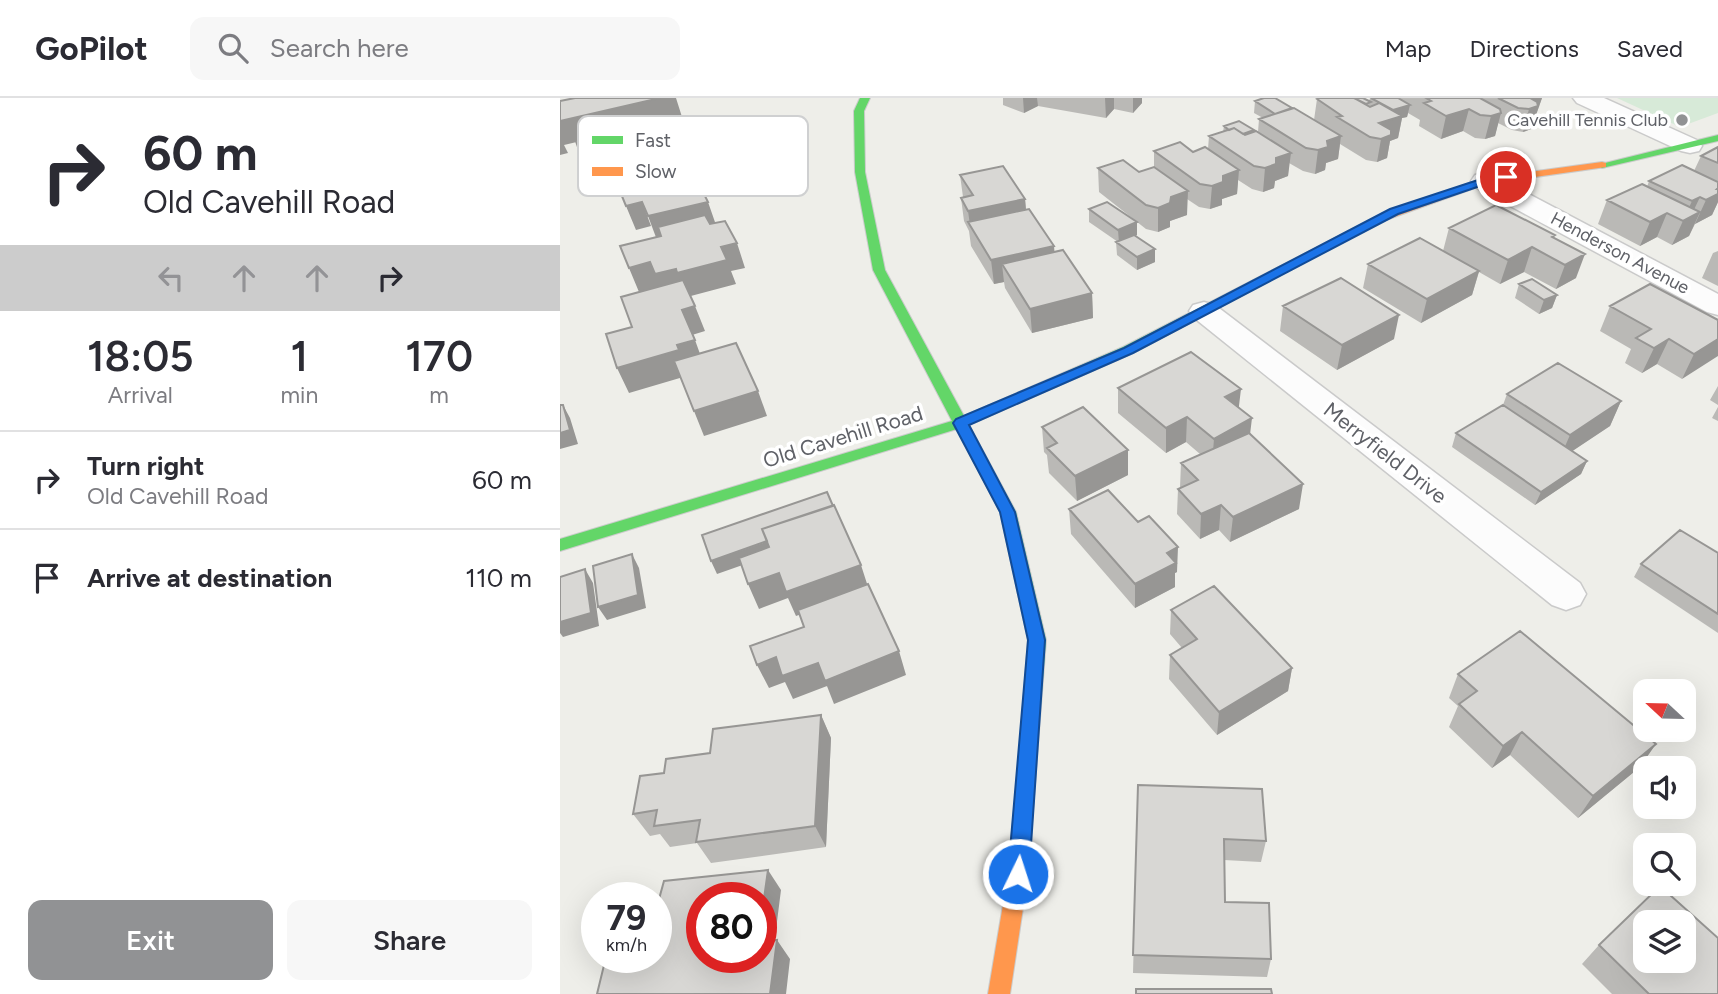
<!DOCTYPE html>
<html lang="en">
<head>
<meta charset="utf-8">
<style>
  :root { --surface:#fff; --page:#f7f7f7; --text:#2b2b33; --muted:#7c7c81; --line:#e1e1e2; --accent:#919294 }
  body { margin:0; font-family:Figtree,sans-serif; background:var(--page); color:var(--text); height:100vh; display:flex; flex-direction:column; font-size:26px; white-space:nowrap }
  * { box-sizing:border-box; margin:0 }
  p { font-size:23px; color:var(--muted) }
  .icon { flex:none; width:38px; height:38px; fill:none; stroke:currentColor; stroke-width:2; stroke-linecap:round; stroke-linejoin:round }
  .map { position:relative; flex:1; overflow:hidden }
  .details { display:flex; flex-direction:column; background:var(--surface); width:560px }
  .details>* { flex:none }
  .guide { background:#fff; color:var(--text); overflow:hidden }
  .needle { width:46px; rotate:292deg }
  .buttons { position:absolute; left:1073px; top:581px; display:grid; gap:14px }
  .buttons a { display:grid; place-items:center; width:63px; height:63px; border-radius:14px; background:var(--surface); box-shadow:0 7px 28px #0002; font-size:35px }
  .speed { position:absolute; left:21px; top:784px; display:flex; gap:14px; font-size:35px; font-weight:700; text-align:center }
  .speed>* { display:grid; place-content:center; width:91px; height:91px; border-radius:50%; background:var(--surface); box-shadow:0 7px 28px #0002; line-height:1 }
  .speed small { font-size:18px; font-weight:400 }
  .speed .limit { border:10px solid #d22; background:#fff; color:#111 }
  .pin { position:absolute; display:grid; place-items:center; width:60px; height:60px; color:#fff; margin:-30px; border:4px solid #fff; border-radius:50%; box-shadow:0 2px 7px #0007 }
  .me { position:absolute; width:77px; margin:-38px; rotate:4deg; stroke-linejoin:round; filter:drop-shadow(0 0 5px #0008) }
  .turn { display:flex; align-items:center; gap:24px; height:147px; padding:0 28px; font-size:32px }
  .turn .icon { width:91px; height:91px; stroke-width:2.5 }
  .turn b { display:block; font-size:49px; line-height:60px }
  .lanes { display:flex; align-items:center; height:66px; padding:0 28px; background:#0003; justify-content:center; gap:35px; direction:ltr }
  .lanes .off { opacity:.35 }
  .eta { display:flex; justify-content:space-evenly; align-items:center; height:119px; text-align:center }
  .eta b { font-size:42px; font-weight:600; line-height:49px }
  .primary-button { display:flex; gap:14px; margin-top:auto; padding:14px 28px }
  .primary-button a { flex:1; height:80px; border-radius:14px; background:var(--accent); color:#fff; font-size:28px; font-weight:600; line-height:80px; text-align:center }
  .primary-button a+a { background:var(--page); color:var(--text) }
  ul { padding:0; list-style:none }
  li { display:flex; align-items:center; gap:21px; height:98px; padding:0 28px; border-top:2px solid var(--line) }
  li div { flex:1 }
  li b { display:block; font-size:26px }
  li em { font-style:normal }
  header { display:flex; align-items:center; gap:42px; box-sizing:border-box; height:98px; padding:0 35px; background:var(--surface); border-bottom:2px solid var(--line) }
  header strong { font-size:33px }
  nav { display:flex; gap:38px; margin-inline-start:auto; font-size:24px }
  .search { width:490px; height:63px; background:var(--page); display:flex; align-items:center; gap:18px; box-sizing:border-box; padding:0 24px; border-radius:14px; color:var(--muted); font-size:26px }
  main { display:flex; flex:1; min-height:0 }
  .map>svg:first-child { display:block }
</style>
</head>
<body>
<header>
<strong>GoPilot</strong>
<div class="search"><svg class="icon" aria-label="search" viewBox="0 0 24 24"><circle cx="10" cy="10" r="6"/><path d="M15 15l6 6"/></svg>Search here</div>
<nav><a>Map</a><a>Directions</a><a>Saved</a></nav>
</header>
<main>
<section class="details">
<div class="guide">
<div class="turn"><svg class="icon" aria-label="right" viewBox="0 0 24 24"><path d="M7 20v-9h11M14 6l5 5-5 5"/></svg><div><b>60 m</b>Old Cavehill Road</div></div>
<div class="lanes"><svg class="icon off" aria-label="left" viewBox="0 0 24 24"><path d="M17 20v-9H6M10 6l-5 5 5 5"/></svg><svg class="icon off" aria-label="ahead" viewBox="0 0 24 24"><path d="M12 20V5M6 11l6-6 6 6"/></svg><svg class="icon off" aria-label="ahead" viewBox="0 0 24 24"><path d="M12 20V5M6 11l6-6 6 6"/></svg><svg class="icon" aria-label="right" viewBox="0 0 24 24"><path d="M7 20v-9h11M14 6l5 5-5 5"/></svg></div>
</div>
<div class="eta">
<div><b>18:05</b><p>Arrival</p></div>
<div><b>1</b><p>min</p></div>
<div><b>170</b><p>m</p></div>
</div>
<ul>
<li><svg class="icon" aria-label="right" viewBox="0 0 24 24"><path d="M7 20v-9h11M14 6l5 5-5 5"/></svg><div><b>Turn right</b><p>Old Cavehill Road</p></div><em>60 m</em></li>
<li><svg class="icon" aria-label="arrive" viewBox="0 0 24 24"><path d="M6 21V4h12l-3 4 3 4H6"/></svg><div><b>Arrive at destination</b></div><em>110 m</em></li>
</ul>
<div class="primary-button"><a>Exit</a><a>Share</a></div>
</section>
<div class="map">
<svg width="1158" height="896" viewBox="0 0 1158 896">
  <rect width="100%" height="100%" fill="#eeeee9"/>
  <path fill="#d7ead8" d="M1057,0h101v15l-38,14z"/>
  <g fill="none" stroke-linecap="round" stroke-linejoin="round">
    <g stroke="#cacaca" stroke-width="3">
      <path id="street" d="M1013,0h31l95,43 3,5 -3,5 -9,2 -9,-2 -104,-48z
        M924,75l9,2 225,119v21l-11,-3 -232,-125 -4,-6 4,-6z
        M644,204l11,3 365,278 6,11 -6,11 -14,5 -14,-5 -359,-288 -4,-6 4,-6z"/>
    </g>
    <g stroke="#cbcbcb" stroke-width="2">
      <path id="fast" d="M300,0h10l-6,13 1,61 20,98 79,146 159,-69 255,-131 10,2 -255,135 -164,72 47,87 30,128 -8,104 -2,6 -7,2 -7,-2 -2,-6 8,-104 -28,-128 -43,-83 -397,122v-12l392,-118 -79,-151 -18,-98 -1,-61z
        M1158,37v6l-116,27 -5,-3z"/>
    </g>
    <g stroke="#cbcbcb" stroke-width="2">
      <path id="slow" d="M1042,64l4,1v4l-120,17 -100,36 -10,-2 104,-39z
        M469,638l7,2 2,6 -10,131 -18,119h-22l20,-119 12,-131 2,-6z"/>
    </g>
    <use href="#street" fill="#fcfcfc" fill-rule="evenodd"/>
    <use href="#fast" fill="#63d668" fill-rule="evenodd"/>
    <use href="#slow" fill="#ff974d" fill-rule="evenodd"/>
  </g>
  <path fill="#bab9b6" d="M443,0h139v5l-9,10 -19,-4 -8,9 -68,-12 -14,7 -21,-8z
    M810,0h172l-11,31 -8,3 -11,-2 -14,-7 -3,13 -10,3 -10,-1 -12,-7 -22,8 -22,-13 1,-6 -12,-7 -1,4 -5,1 -4,20 -8,3 -3,17 -10,4 -11,-2 -26,-16 -2,15 -12,4 -1,7 -10,4 -12,-3 -14,-8 -1,13 -13,5 -1,7 -11,4 -11,-3 -14,-9 -1,14 -15,5v6l-12,4 -11,-2 -12,-8v16l-17,6v6l-12,5 -12,-3 -47,-37 -1,-24 41,4 15,-5v-16l39,1 15,-3 1,-13 14,-4 1,-6 34,6 1,-13 4,-1 -9,-5 1,-12 37,7 22,12 3,-21 52,2z
    M1158,49v55l-6,13 -17,9 -6,12 -17,9 -15,-8 -17,9 -42,-22 9,-24 40,-13 2,-6 45,-10 7,-15z
    M400,77l65,24 1,10 28,37v6l38,41 1,25 -61,15 -27,-45 -1,-6 -10,2 -23,-38 -2,-15 -5,-10 -3,-23 2,-1z
    M529,111l48,26 -2,1 20,26 -18,8 -20,-15 -1,-13h2l-29,-20z
    M889,130l106,7 -1,2 22,41 -20,11 -32,-17 -24,12 -21,-12 -7,23 -51,28 -58,-35 5,-24 75,-13z
    M1158,153v35l-16,-8 11,-25z
    M959,186l38,11 -5,13 -13,6 -24,-16z
    M723,208l111,33 -57,31 -57,-39z
    M1050,208l108,14 -36,59 -25,-15 -15,9 -17,-10 6,-14 -31,-18z
    M1158,288v19l-8,-5z
    M558,290l132,45 49,76 -69,33 -11,-12 -19,9 -23,-25 1,-25 2,-1 1,-25 19,-9 -14,-12 -20,11 -48,-40z
    M947,296l114,7 -11,25 -38,25 15,10 -6,13 -46,31 -83,-58 4,-14 47,-28z
    M1158,309v14l-6,-3z
    M482,329l86,48 -51,26 -28,-28 -2,-18 -3,-3z
    M509,411l69,13 39,50 -2,1v14l-40,21 -64,-74z
    M1158,455v80l-84,-56 7,-13z
    M611,512l121,58 -4,23 -71,44 -48,-56 1,-24 12,-7 -12,-14z
    M898,576l182,93 -62,51 -68,-63 -18,13 -43,-41 9,-21 -9,-8z
    M261,617l10,23 -5,109 -115,16 -14,-20 -27,4 -10,-13 -10,2 -17,-22 31,-41 46,-20z
    M578,687l128,56 -5,21 -37,-2 1,42 46,57 -4,18 -134,-4z
    M1039,847l119,49h-106l-30,-30z"/>
  <path fill="#979694" d="M100,0h16l6,19 -118,28 4,8 -8,2v-34z
    M463,0h14l1,8 -14,7z
    M545,0h9v11l-8,9z
    M573,0h9v5l-9,10z
    M964,0h18l-11,31 -8,3 6,-23z
    M850,7l-3,12 -5,1 -4,20 -8,3 -3,17 -10,4 4,-23 -2,-16 14,-13z
    M909,11l-6,22 -22,8 5,-23z
    M941,15l-6,23 -10,3 6,-23z
    M781,38l-3,23 -12,4 -1,7 -10,4 3,-24 9,-9z
    M119,41l8,23 -16,4 2,6 -59,14 -6,-14 -18,4 -10,-23 19,-4 63,-6z
    M731,55l-3,23 -13,5 -1,7 -11,4 2,-24 11,-10z
    M679,72l-2,24 -15,5v6l-12,4 2,-23 11,-10z
    M1158,90v14l-6,13 -17,9 11,-24z
    M628,93l-1,24 -17,6v6l-12,5v-24l13,-11z
    M1140,99l-9,19 9,-4 -11,24 -17,9 20,-44z
    M465,101l2,23 -57,3 -2,-14z
    M82,104l9,24 -15,4 -10,-24z
    M148,104l8,23 -59,15 -9,-24z
    M1107,115l-10,24 -17,9 10,-24z
    M577,124v13l-18,8 -1,-13z
    M177,145l8,25 -14,3 5,13 -49,13 -10,-24 44,-26z
    M494,148l2,24 -54,-6 2,18 -10,2 -3,-24z
    M972,149l-8,25 -24,12 8,-24z
    M595,151v13l-18,8v-13z
    M1025,156l-9,24 -20,11 9,-24z
    M90,164l26,7 9,24 -46,-1 -10,-24z
    M919,173l-7,24 -51,28 6,-24z
    M532,195l1,25 -61,15 -2,-24z
    M997,197l-5,13 -13,6 5,-14z
    M135,208l10,25 -13,4 -10,-25z
    M839,217l-5,24 -57,31 5,-25z
    M1109,241l-12,25 -15,9 12,-25z
    M1158,241v17l-36,23 12,-25z
    M135,242l9,25 -14,10 -61,18 -12,-25 60,-23z
    M681,291l-3,25 -13,-17z
    M198,293l9,25 -63,20 -10,-25z
    M1061,303l-11,25 -51,34 11,-25z
    M3,307l7,13 8,26 -18,5v-16z
    M627,319l-1,25 -20,11v-25z
    M692,320l-3,25 -37,21 2,-25z
    M568,352v25l-51,26 -2,-25z
    M1027,363l-6,13 -46,31 6,-13z
    M743,386l-4,25 -69,33 3,-25z
    M661,407l-2,25 -19,9 1,-25z
    M278,419l4,13 -125,44 -6,-13z
    M618,449l-1,25 -2,1v14l-40,21v-24l32,-31z
    M72,456l7,14 7,40 -39,12 -9,-13z
    M301,467l8,25 -73,26 -8,-18 -29,11 -11,-25 31,-11z
    M25,471l8,14 6,43 -36,11 -3,-4v-11z
    M339,553l7,24 -72,29 -9,-23z
    M216,559l42,6 9,23 -34,13 -8,-17 -16,6 -12,-23z
    M732,570l-4,23 -71,44 2,-23z
    M261,617l10,23 -5,109 -11,-21z
    M962,634l-12,23 -18,13 11,-22z
    M1096,646l-16,23 -62,51 15,-22z
    M208,772l13,20 -9,71 -11,-15v-26z
    M217,842l13,19 -4,35h-16z"/>
  <path fill="#d8d7d4" stroke="#979694" stroke-width="2" fill-rule="evenodd" d="M15,0h85l-100,23v-20z
    M704,0h11l17,10 -17,6 -20,-13z
    M759,0h35l16,9 9,-4 23,13 -23,7 12,7v5l-10,4 -11,-2 -33,-20 5,-1 -25,-17z
    M794,0h9l8,4 -5,2z
    M811,0h27l12,7 -17,5z
    M866,0h54l20,11 1,4 -10,3 -11,-1 -11,-6 -23,7 -22,-13 7,-2z
    M938,0h32l7,4 1,4 -9,3 -11,-1z
    M734,10l47,28 -14,5 1,6 -10,3 -12,-2 -47,-29z
    M109,23l10,18 -17,4 3,6 -60,14 -6,-14 -19,4 -4,-12z
    M679,23l15,9 -11,4 -9,-6 -5,2 -5,-4z
    M674,30l11,7 11,-4 35,22 -15,5v6l-11,4 -11,-2 -45,-30z
    M620,44l13,10 12,-5 34,23 -16,6v6l-11,4 -12,-2 -46,-33z
    M1158,49v16l-17,-7z
    M563,62l16,12 15,-5 34,24 -17,6 -1,6 -12,5 -12,-3 -48,-37z
    M1122,67l36,17v6l-1,1h1v5l-12,6 -6,-3 -8,4 -43,-20z
    M443,68l22,33 -57,12 -7,-13 12,-3 -13,-20z
    M131,70l17,34 -60,14 -6,-14 -16,4 -7,-17 16,-4 -2,-3z
    M1082,86l58,28 -17,9 -16,-8 -17,9 -43,-22z
    M547,104l30,20 -19,8 -29,-21z
    M936,107l59,30 -3,2 33,17 -20,11 -33,-18 -24,13 -59,-32z
    M469,111l25,37 -63,14 -23,-38z
    M145,117l5,9 15,-3 12,22 -16,4 6,13 -50,13 -1,-4 -21,5 -5,-12 -21,6 -9,-22 41,-10 -3,-9z
    M574,137l21,14 -18,8 -21,-15z
    M860,140l59,33 -52,28 -59,-35z
    M503,152l29,43 -62,16 -28,-45z
    M781,180l58,37 -57,30 -59,-39z
    M972,181l25,16 -13,5 -25,-16z
    M123,182l12,26 -13,4 13,30 -18,5 2,5 -62,18 -11,-34 26,-7 -11,-30z
    M1090,186l68,36v19l-24,15 -25,-15 -15,9 -18,-10 15,-9 -41,-23z
    M176,245l22,48 -64,20 -20,-50z
    M631,254l50,37 -16,8 27,21 -38,21 -27,-22 -21,11 -48,-40z
    M998,265l63,38 -51,34 -63,-41z
    M0,307h3l7,25 -10,3z
    M943,307l84,56 -46,31 -85,-59z
    M523,309l45,43 -53,26 -28,-28 10,-5 -15,-16z
    M689,335l54,51 -70,33 -12,-12 -20,9 -23,-25 20,-9 -17,-17z
    M548,392l30,32 11,-6 29,31 -11,6 9,10 -41,21 -66,-75z
    M267,394l6,14 -71,23 5,12 -56,20 -9,-26z
    M274,407l27,60 -75,27 -7,-19 -31,11 -9,-26 30,-11 -7,-18z
    M1120,432l38,23v61l-77,-50z
    M72,456l6,41 -40,12 -5,-41z
    M25,471l6,44 -31,9v-45z
    M308,486l31,67 -74,30 -7,-18 -36,13 -6,-19 -19,8 -7,-19 54,-19 -6,-17z
    M654,488l78,82 -73,44 -49,-57 27,-16 -26,-29z
    M960,533l136,113 -63,52 -71,-64 -19,14 -44,-42 18,-13 -19,-17z
    M261,617l-6,111 -119,16 4,-22 -46,6 3,-16 -24,4 7,-38 24,-3 2,-14 44,-6 3,-24z
    M578,687l124,4 4,52 -42,-2 1,63 44,1 2,56 -138,-4z
    M208,772l-7,50v-22h-59v59h59v-15l16,-2 -7,54h-173l9,-37h50v-47l8,-29z
    M1100,788l58,52v56h-69l-50,-49zM1085,824h39v39h-39z
    M576,891h135l1,5h-136z"/>
  <path fill="#1a73e8" stroke="#114b97" stroke-width="2" d="M946,76l4,1v5l-24,4 -88,30 -265,139 -164,72 46,87 30,128 -16,234 -3,7 -8,3 -7,-3 -3,-7 20,-234 -28,-128 -47,-89 3,-4 168,-71 266,-139 91,-30z"/>
  <circle fill="#919294" stroke="#fff" stroke-width="2.5" cx="1122" cy="22" r="7"/>
  <g text-anchor="middle" stroke-width="7" stroke-linejoin="round" paint-order="stroke">
    <g font-size="18" fill="#5f6167" stroke="#fff" text-anchor="end">
      <text x="1108" y="28">Cavehill Tennis Club</text>
    </g>
    <g font-size="18" fill="#5f6167" stroke="#fff">
      <text transform="translate(1060 155) rotate(28)" y="6">Henderson Avenue</text>
    </g>
    <g font-size="21" fill="#5f6167" stroke="#fff">
      <text transform="translate(283 339) rotate(-17)" y="7">Old Cavehill Road</text>
      <text transform="translate(825 355) rotate(38)" y="7">Merryfield Drive</text>
    </g>
  </g>
  <rect x="18" y="18" width="230" height="80" rx="10" fill="#fff" stroke="#cfd0d1" stroke-width="2"/>
  <rect x="32" y="38" width="31" height="8" fill="#63d668"/>
  <rect x="32" y="69" width="31" height="9" fill="#ff974d"/>
  <g font-size="19" fill="#5f6167">
    <text x="75" y="49">Fast</text>
    <text x="75" y="80">Slow</text>
  </g>
</svg>
<div class="buttons">
<a><svg class="needle" viewBox="-14 -14 28 28"><path d="M0-13l5 13h-10z" fill="#e53935"/><path d="M0 13l5-13h-10z" fill="#7c7c81"/></svg></a>
<a><svg class="icon" aria-label="sound" viewBox="0 0 24 24"><path d="M4 9h4l5-4v14l-5-4H4zM17 9q2 3 0 6"/></svg></a>
<a><svg class="icon" aria-label="search" viewBox="0 0 24 24"><circle cx="10" cy="10" r="6"/><path d="M15 15l6 6"/></svg></a>
<a><svg class="icon" aria-label="layers" viewBox="0 0 24 24"><path d="M12 4l9 5-9 5-9-5zM3 14l9 5 9-5"/></svg></a>
</div>
<div class="speed"><div>79<small>km/h</small></div><div class="limit">80</div></div>
<div class="pin" style="left:946px;top:79px;background:#d93025"><svg class="icon" aria-label="arrive" viewBox="0 0 24 24"><path d="M6 21V4h12l-3 4 3 4H6"/></svg></div>
<svg class="me" style="left:458px;top:776px" viewBox="-20 -20 40 40"><circle r="17" fill="#1a73e8" stroke="#fff" stroke-width="3"/><path d="M0-11L8 9 0 5-8 9z" fill="#fff"/></svg>
</div>
</main>
</body>
</html>
